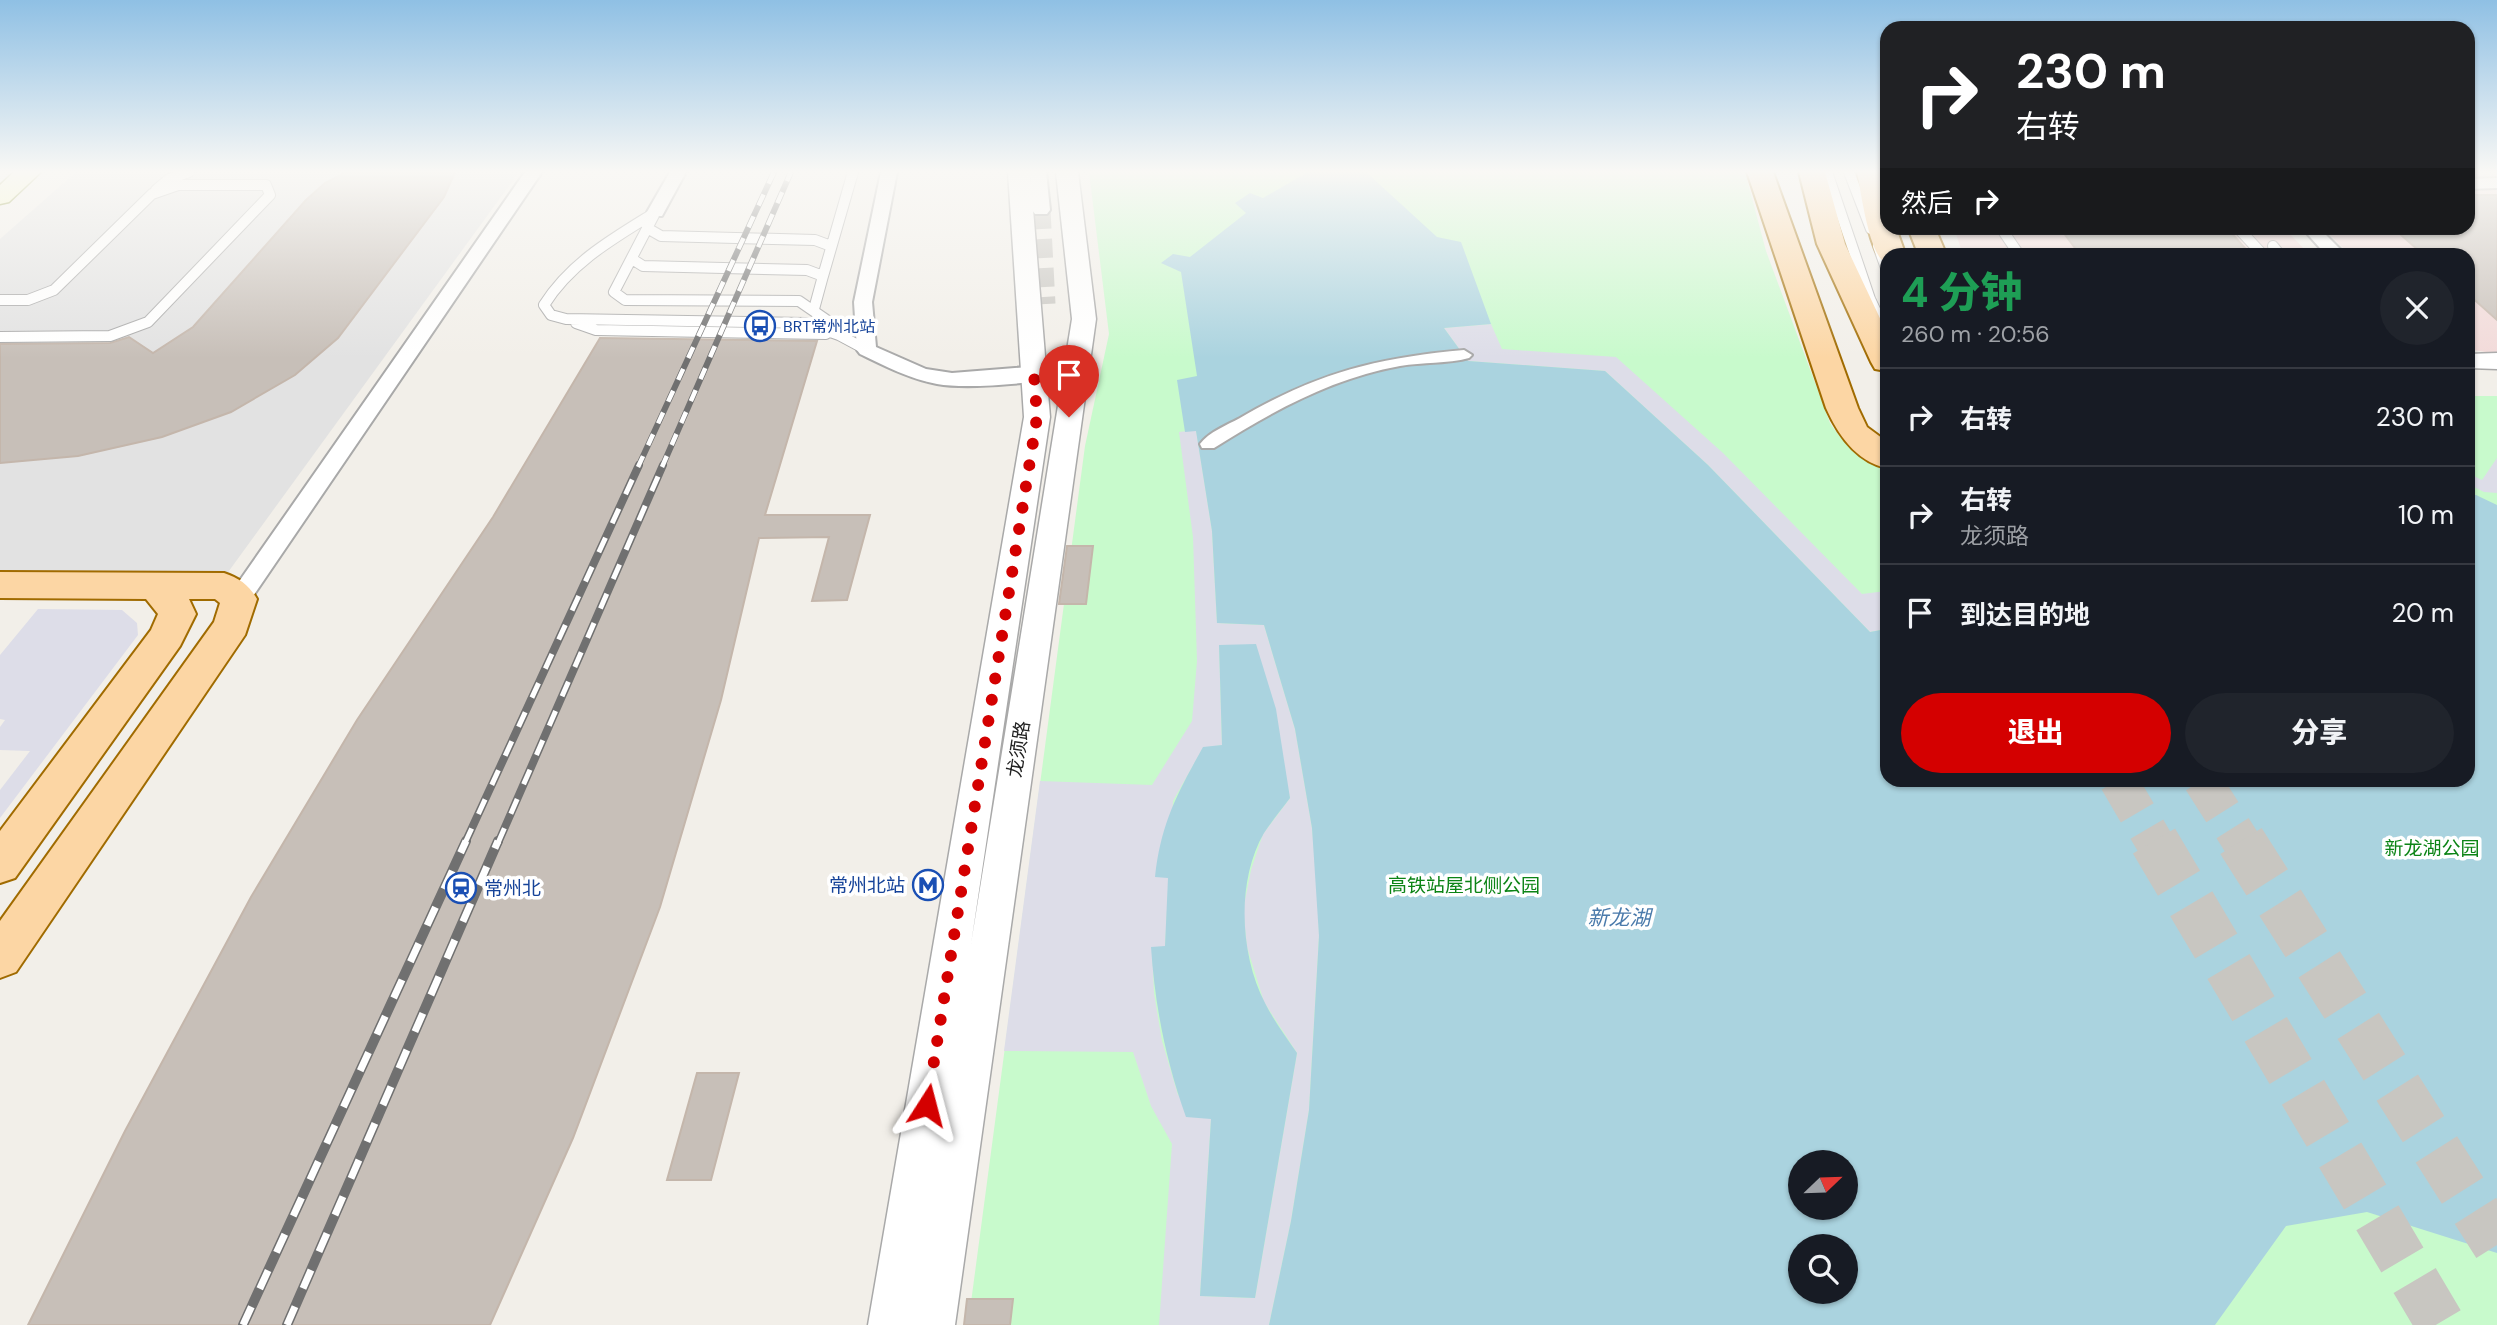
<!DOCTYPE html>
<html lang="zh">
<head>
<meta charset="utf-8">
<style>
  :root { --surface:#171b24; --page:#20242c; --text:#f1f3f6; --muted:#9ea1a6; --line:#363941; --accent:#d40000 }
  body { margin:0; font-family:"DM Sans","Noto Sans SC",sans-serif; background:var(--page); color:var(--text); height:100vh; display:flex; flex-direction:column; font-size:26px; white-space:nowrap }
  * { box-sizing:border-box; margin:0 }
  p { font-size:23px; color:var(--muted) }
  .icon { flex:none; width:38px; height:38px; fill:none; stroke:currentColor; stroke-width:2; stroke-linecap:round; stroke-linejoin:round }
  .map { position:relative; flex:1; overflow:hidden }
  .details { position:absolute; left:1880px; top:248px; width:595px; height:539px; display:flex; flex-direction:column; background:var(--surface); border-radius:21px; box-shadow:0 2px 5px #0004 }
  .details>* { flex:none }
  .guide { position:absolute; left:1880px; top:21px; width:595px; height:214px; border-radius:21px; box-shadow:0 2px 5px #0004; background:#202124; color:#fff; overflow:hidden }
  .needle { width:46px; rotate:67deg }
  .buttons { position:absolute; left:1788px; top:1150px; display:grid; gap:14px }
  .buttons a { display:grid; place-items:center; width:70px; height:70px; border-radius:50%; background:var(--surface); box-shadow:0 2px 5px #0004; font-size:35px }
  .pin { position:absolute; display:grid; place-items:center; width:60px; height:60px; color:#fff; margin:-72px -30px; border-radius:50% 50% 50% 0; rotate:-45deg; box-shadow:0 0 7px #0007 }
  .pin .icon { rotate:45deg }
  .me { position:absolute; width:77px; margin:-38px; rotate:9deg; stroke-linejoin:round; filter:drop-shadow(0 0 5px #0008) }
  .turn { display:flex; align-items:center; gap:24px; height:147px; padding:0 21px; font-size:32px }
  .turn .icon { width:91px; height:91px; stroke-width:2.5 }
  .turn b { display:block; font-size:49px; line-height:60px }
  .then { display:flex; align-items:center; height:66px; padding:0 21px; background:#0003; gap:14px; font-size:26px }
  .round { display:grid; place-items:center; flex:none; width:74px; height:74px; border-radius:37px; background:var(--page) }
  .summary { display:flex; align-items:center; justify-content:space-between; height:119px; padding:0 21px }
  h1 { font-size:42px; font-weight:800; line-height:52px; color:#1e9e55 }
  .button { display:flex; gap:14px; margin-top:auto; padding:14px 21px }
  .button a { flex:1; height:80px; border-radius:42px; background:var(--accent); color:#fff; font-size:28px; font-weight:800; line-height:80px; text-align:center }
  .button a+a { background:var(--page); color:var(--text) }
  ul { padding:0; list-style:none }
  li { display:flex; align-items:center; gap:21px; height:98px; padding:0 21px; border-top:2px solid var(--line) }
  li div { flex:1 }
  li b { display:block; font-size:26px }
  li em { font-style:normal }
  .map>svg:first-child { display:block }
</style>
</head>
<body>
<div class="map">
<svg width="2497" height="1325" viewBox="0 0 2497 1325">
  <rect width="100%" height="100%" fill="#f2efe9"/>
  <path fill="#f2dad9" d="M2468,172h29v182l-29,-5v-93l-118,-1 -27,-27h145z
    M1954,228h330l26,27h-347z"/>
  <path fill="#c8facc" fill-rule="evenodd" d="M1089,172h656l21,79 64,172c15,23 31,34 56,45v312h582v-384h29v929h-1529l117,-879 24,-112zM1801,1162h45v46h-45zM1801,1246h45v46h-45z"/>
  <path fill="#e2e2e2" d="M76,172h443l-293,403 -226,-2v-334z"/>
  <path fill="#dddde8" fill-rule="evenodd" d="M1491,324l11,25 114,8 107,96 139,141 24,-3v38l-16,3 -162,-167 -103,-94 -137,-10 -24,-33z
    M1196,430l16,101 5,92 47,2 31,104 17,99 6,64 1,44 -10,174 -18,111 -22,104h-110l13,-181 -21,-38 -18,-54 -129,-1 36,-270 112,4 40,-64 5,-60 -4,-124 -14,-105zM1219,645h37l34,153 -27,36 -12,36 -8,40 4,37 17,55 33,51 -42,245 -55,-2 11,-177 -33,-24 -16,-54 -8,-48 -2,-46h13l8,-146 30,-53 19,-3z
    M2497,458v35l-13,-1 -16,-8v-11l14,7z
    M38,609l84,1 15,13 1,12 -138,183v-28l30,-39 -30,-1v-23l5,-7 -5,-1v-64z"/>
  <path fill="#aad3df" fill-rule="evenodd" d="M1308,172h58l71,65 24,5 30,82 -47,4 24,33 137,10 103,94 162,167 16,-3v151h582v-285h8l21,10v748l-130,-41 -81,14 -71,99h-946l22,-104 18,-111 10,-174 -7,-108 -17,-99 -31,-104 -47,-2 -5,-92 -16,-100 -11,1 -8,-52 20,-4 -16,-104 -20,-9 12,-9 17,3 56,-44 -11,-10 15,-10 13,5zM1801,1162h45v46h-45zM1801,1246h45v46h-45z
    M1256,644l20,65 14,89c-9,12 -18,23 -26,35 -28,48 -24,122 1,170 9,18 21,34 32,50l-42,245 -55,-2 11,-177 -25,-2c-20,-56 -31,-110 -35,-170l14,-1 3,-68 -13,-1c6,-54 22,-83 48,-130l19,-2 -3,-100z"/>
  <path fill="#c7bfb8" stroke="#c4b6ab" stroke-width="2" d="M346,172h109l-11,25 -106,141 -43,37 -64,37 -69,25 -84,19 -78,7v-119l110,-1 19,-6 24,16 40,-26 113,-127 19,-17z
    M2468,195h29v125l-29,-26v-38h-43l-32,-28h75z
    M2060,228h167l25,28h-171z
    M600,338l217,3 -52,174h105l-23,85 -35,1 17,-64 -70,1 -38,162 -61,207 -87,231 -83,187h-462l97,-194 126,-234 106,-177 136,-203z
    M1067,546h26l-7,58h-27z
    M697,1073h42l-28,107h-44z
    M967,1299h46l-3,26h-46z"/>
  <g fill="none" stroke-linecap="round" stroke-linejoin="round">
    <path stroke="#c8c6c1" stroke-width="19" stroke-dasharray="19 10" stroke-linecap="butt" d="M1041,210l5,94"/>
    <path stroke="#c8c6c1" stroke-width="38" stroke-dasharray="38 19" stroke-linecap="butt" d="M2118,780l37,63
      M2202,780l40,63"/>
    <path stroke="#c8c6c1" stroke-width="49" stroke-dasharray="49 24" stroke-linecap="butt" d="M2154,841l287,484
      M2241,841l256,404"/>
    <g stroke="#a9a9a9" stroke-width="12">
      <path id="service" d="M1827,172l43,127 16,34
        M1849,172l22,57
        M156,190l13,-11 20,-7
        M656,212c-42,26 -85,50 -112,93l7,10 15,4 239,4 34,12 28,15
        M654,215l-40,77 11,8 174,1 45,31
        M647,228l14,8 154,4 16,6
        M2001,228l19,28
        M2238,228l26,28
        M1878,246l8,22
        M2273,246l8,10
        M632,259l11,7 164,4 16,6 -9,33
        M823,276l30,-104
        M0,300h28l26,-10 98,-96 26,-9h88l4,10 -122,127 -38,14 -110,1
        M576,323l20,7 230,4"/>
    </g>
    <g stroke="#a9a9a9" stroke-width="4">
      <path id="pedestrian" d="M1464,350l8,5 -3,3c-22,6 -46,4 -69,8 -68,12 -129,46 -186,82h-12l-2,-4c9,-12 27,-19 40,-26 77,-45 136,-60 224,-68z"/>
    </g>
    <g stroke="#a9a9a9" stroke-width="4">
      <path id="minor" d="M525,172h17l-295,433 -8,2 -8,-2 -4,-6 4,-6z
        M670,172h16l-24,44h-12l-3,-4z
        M881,172h16l-25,130 4,45 50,22 26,4 125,-10 7,2 3,4 -3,4c-34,9 -114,17 -147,11 -27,-5 -52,-18 -77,-30l-3,-4 -3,-48z
        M1030,172h16l4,38 -3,4h-12l-3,-4z
        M2497,178v10l-29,1v-10z
        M2302,228h17l28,28h-20z"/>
    </g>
    <g stroke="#a9a9a9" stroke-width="3">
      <path id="tertiary" d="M1008,172h22l20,245 -79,527 101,-625 -16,-147h22l18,147 -141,1006h-87l156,-908z
        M2497,353v16l-29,-1v-14z"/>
    </g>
    <g stroke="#707d05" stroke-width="3">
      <path id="secondary" d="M14,172h27l-32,30 -9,2v-19z"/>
    </g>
    <g stroke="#a06b00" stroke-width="4">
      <path id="primary" d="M1747,172h26l85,236 9,19 19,14v27c-30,-7 -48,-33 -60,-60z
        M1799,172h26l20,72 41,87v40l-11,-2 -4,-7 -54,-118z
        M1857,172h26l3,16v40h10l10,28h-20v7c-17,-7 -25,-72 -29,-91z
        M1908,228h27l12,28h-28z
        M0,572l224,1c15,5 25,12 33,26l-12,36 -229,337 -16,6v-57l214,-299 6,-19 -5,-4h-26l7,15 -16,32 -165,232 -15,5v-52l151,-201 7,-16 -12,-15 -146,-1z"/>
    </g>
    <use href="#service" stroke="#fff" stroke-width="10"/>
    <use href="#pedestrian" fill="#fff" fill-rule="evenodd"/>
    <use href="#minor" fill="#fff" fill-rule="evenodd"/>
    <use href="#tertiary" fill="#fff" fill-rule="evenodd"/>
    <use href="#secondary" fill="#f7fabf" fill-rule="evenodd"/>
    <use href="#primary" fill="#fcd6a4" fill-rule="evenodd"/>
    <g stroke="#707070" stroke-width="6">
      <path id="rail-far2" d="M638,467l136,-295
        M662,467l129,-295"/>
    </g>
    <g stroke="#707070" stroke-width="8">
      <path id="rail-far1" d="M465,843l174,-378
        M498,843l165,-378"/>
    </g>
    <g stroke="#707070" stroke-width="10">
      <path id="rail" d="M243,1325l223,-484
        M287,1325l211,-484"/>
    </g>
    <use href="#rail-far2" stroke="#fff" stroke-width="4.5" stroke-dasharray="12" stroke-linecap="butt"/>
    <use href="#rail-far1" stroke="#fff" stroke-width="5" stroke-dasharray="16" stroke-linecap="butt"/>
    <use href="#rail" stroke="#fff" stroke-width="7" stroke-dasharray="20" stroke-linecap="butt"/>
  </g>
  <linearGradient id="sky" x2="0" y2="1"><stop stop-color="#8fc0e4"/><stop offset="0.48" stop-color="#f9f8f5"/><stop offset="1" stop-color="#f9f8f5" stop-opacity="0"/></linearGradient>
  <rect width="2497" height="358" fill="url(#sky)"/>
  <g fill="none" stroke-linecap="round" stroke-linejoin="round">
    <path stroke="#d40000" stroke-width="12" stroke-dasharray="0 21.6" d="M927,1105l110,-688 -3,-44 43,-4 -8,48"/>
  </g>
  <defs>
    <g id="bus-ring" transform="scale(1.575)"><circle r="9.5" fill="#fff" stroke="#1a4fb4" stroke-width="1.5"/><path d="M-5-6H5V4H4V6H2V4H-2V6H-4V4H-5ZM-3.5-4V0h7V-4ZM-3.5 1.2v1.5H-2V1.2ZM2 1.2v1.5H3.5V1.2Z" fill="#1a4fb4"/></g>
    <g id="metro-ring" transform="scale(1.575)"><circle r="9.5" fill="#fff" stroke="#1a4fb4" stroke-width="1.5"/><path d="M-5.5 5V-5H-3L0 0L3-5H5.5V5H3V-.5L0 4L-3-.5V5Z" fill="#1a4fb4"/></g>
    <g id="station-ring" transform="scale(1.575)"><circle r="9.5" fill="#fff" stroke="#1a4fb4" stroke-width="1.5"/><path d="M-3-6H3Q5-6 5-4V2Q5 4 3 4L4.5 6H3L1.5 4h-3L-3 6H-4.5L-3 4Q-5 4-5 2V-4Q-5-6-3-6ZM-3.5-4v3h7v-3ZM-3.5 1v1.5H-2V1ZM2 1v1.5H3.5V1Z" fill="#1a4fb4"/></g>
  </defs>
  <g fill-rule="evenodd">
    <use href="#bus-ring" x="760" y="326"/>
    <use href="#metro-ring" x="928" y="885"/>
    <use href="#station-ring" x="461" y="888"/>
  </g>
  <g text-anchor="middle" stroke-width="7" stroke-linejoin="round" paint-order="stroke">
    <g font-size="16" fill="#164399" stroke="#fff" text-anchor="start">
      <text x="783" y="332">BRT常州北站</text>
    </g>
    <g font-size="19" fill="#222" stroke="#fff">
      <text transform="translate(1018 749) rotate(-81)" y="7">龙须路</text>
    </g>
    <g font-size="19" fill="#0c8416" stroke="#fff">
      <text x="2432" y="855">新龙湖公园</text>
      <text x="1464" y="892">高铁站屋北侧公园</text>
    </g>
    <g font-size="19" fill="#164399" stroke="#fff" text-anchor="end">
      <text x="905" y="892">常州北站</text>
      <text x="484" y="895" text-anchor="start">常州北</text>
    </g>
    <g font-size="21" font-style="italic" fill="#4a7aab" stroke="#fff">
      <text x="1619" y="925">新龙湖</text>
    </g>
  </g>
</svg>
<div class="buttons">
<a><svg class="needle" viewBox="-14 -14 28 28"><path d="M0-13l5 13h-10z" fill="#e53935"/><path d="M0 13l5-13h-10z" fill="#9ea1a6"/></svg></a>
<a><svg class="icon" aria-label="search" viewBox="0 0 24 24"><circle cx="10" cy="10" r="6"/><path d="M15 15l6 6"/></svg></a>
</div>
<div class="pin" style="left:1069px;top:417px;background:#d93025"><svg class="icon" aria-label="arrive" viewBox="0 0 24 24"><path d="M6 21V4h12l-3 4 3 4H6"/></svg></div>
<svg class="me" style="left:927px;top:1105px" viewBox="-20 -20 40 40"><path d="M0-17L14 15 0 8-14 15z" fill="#d40000" stroke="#fff" stroke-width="4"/></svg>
<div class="guide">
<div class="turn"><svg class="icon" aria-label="right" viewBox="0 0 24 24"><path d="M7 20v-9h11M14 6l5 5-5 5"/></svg><div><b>230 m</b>右转</div></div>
<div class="then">然后<svg class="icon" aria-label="right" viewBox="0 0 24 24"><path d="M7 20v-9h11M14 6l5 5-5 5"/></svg></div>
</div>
<section class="details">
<div class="summary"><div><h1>4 分钟</h1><p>260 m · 20:56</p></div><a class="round"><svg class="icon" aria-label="close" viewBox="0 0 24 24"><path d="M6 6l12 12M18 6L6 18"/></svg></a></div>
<ul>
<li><svg class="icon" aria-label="right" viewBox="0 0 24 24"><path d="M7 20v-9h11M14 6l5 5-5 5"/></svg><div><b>右转</b></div><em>230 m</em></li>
<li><svg class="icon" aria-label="right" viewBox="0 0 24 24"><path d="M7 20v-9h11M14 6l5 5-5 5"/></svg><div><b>右转</b><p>龙须路</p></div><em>10 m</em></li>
<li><svg class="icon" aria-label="arrive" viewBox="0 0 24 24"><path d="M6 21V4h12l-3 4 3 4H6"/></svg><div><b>到达目的地</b></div><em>20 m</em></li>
</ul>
<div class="button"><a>退出</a><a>分享</a></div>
</section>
</div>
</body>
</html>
